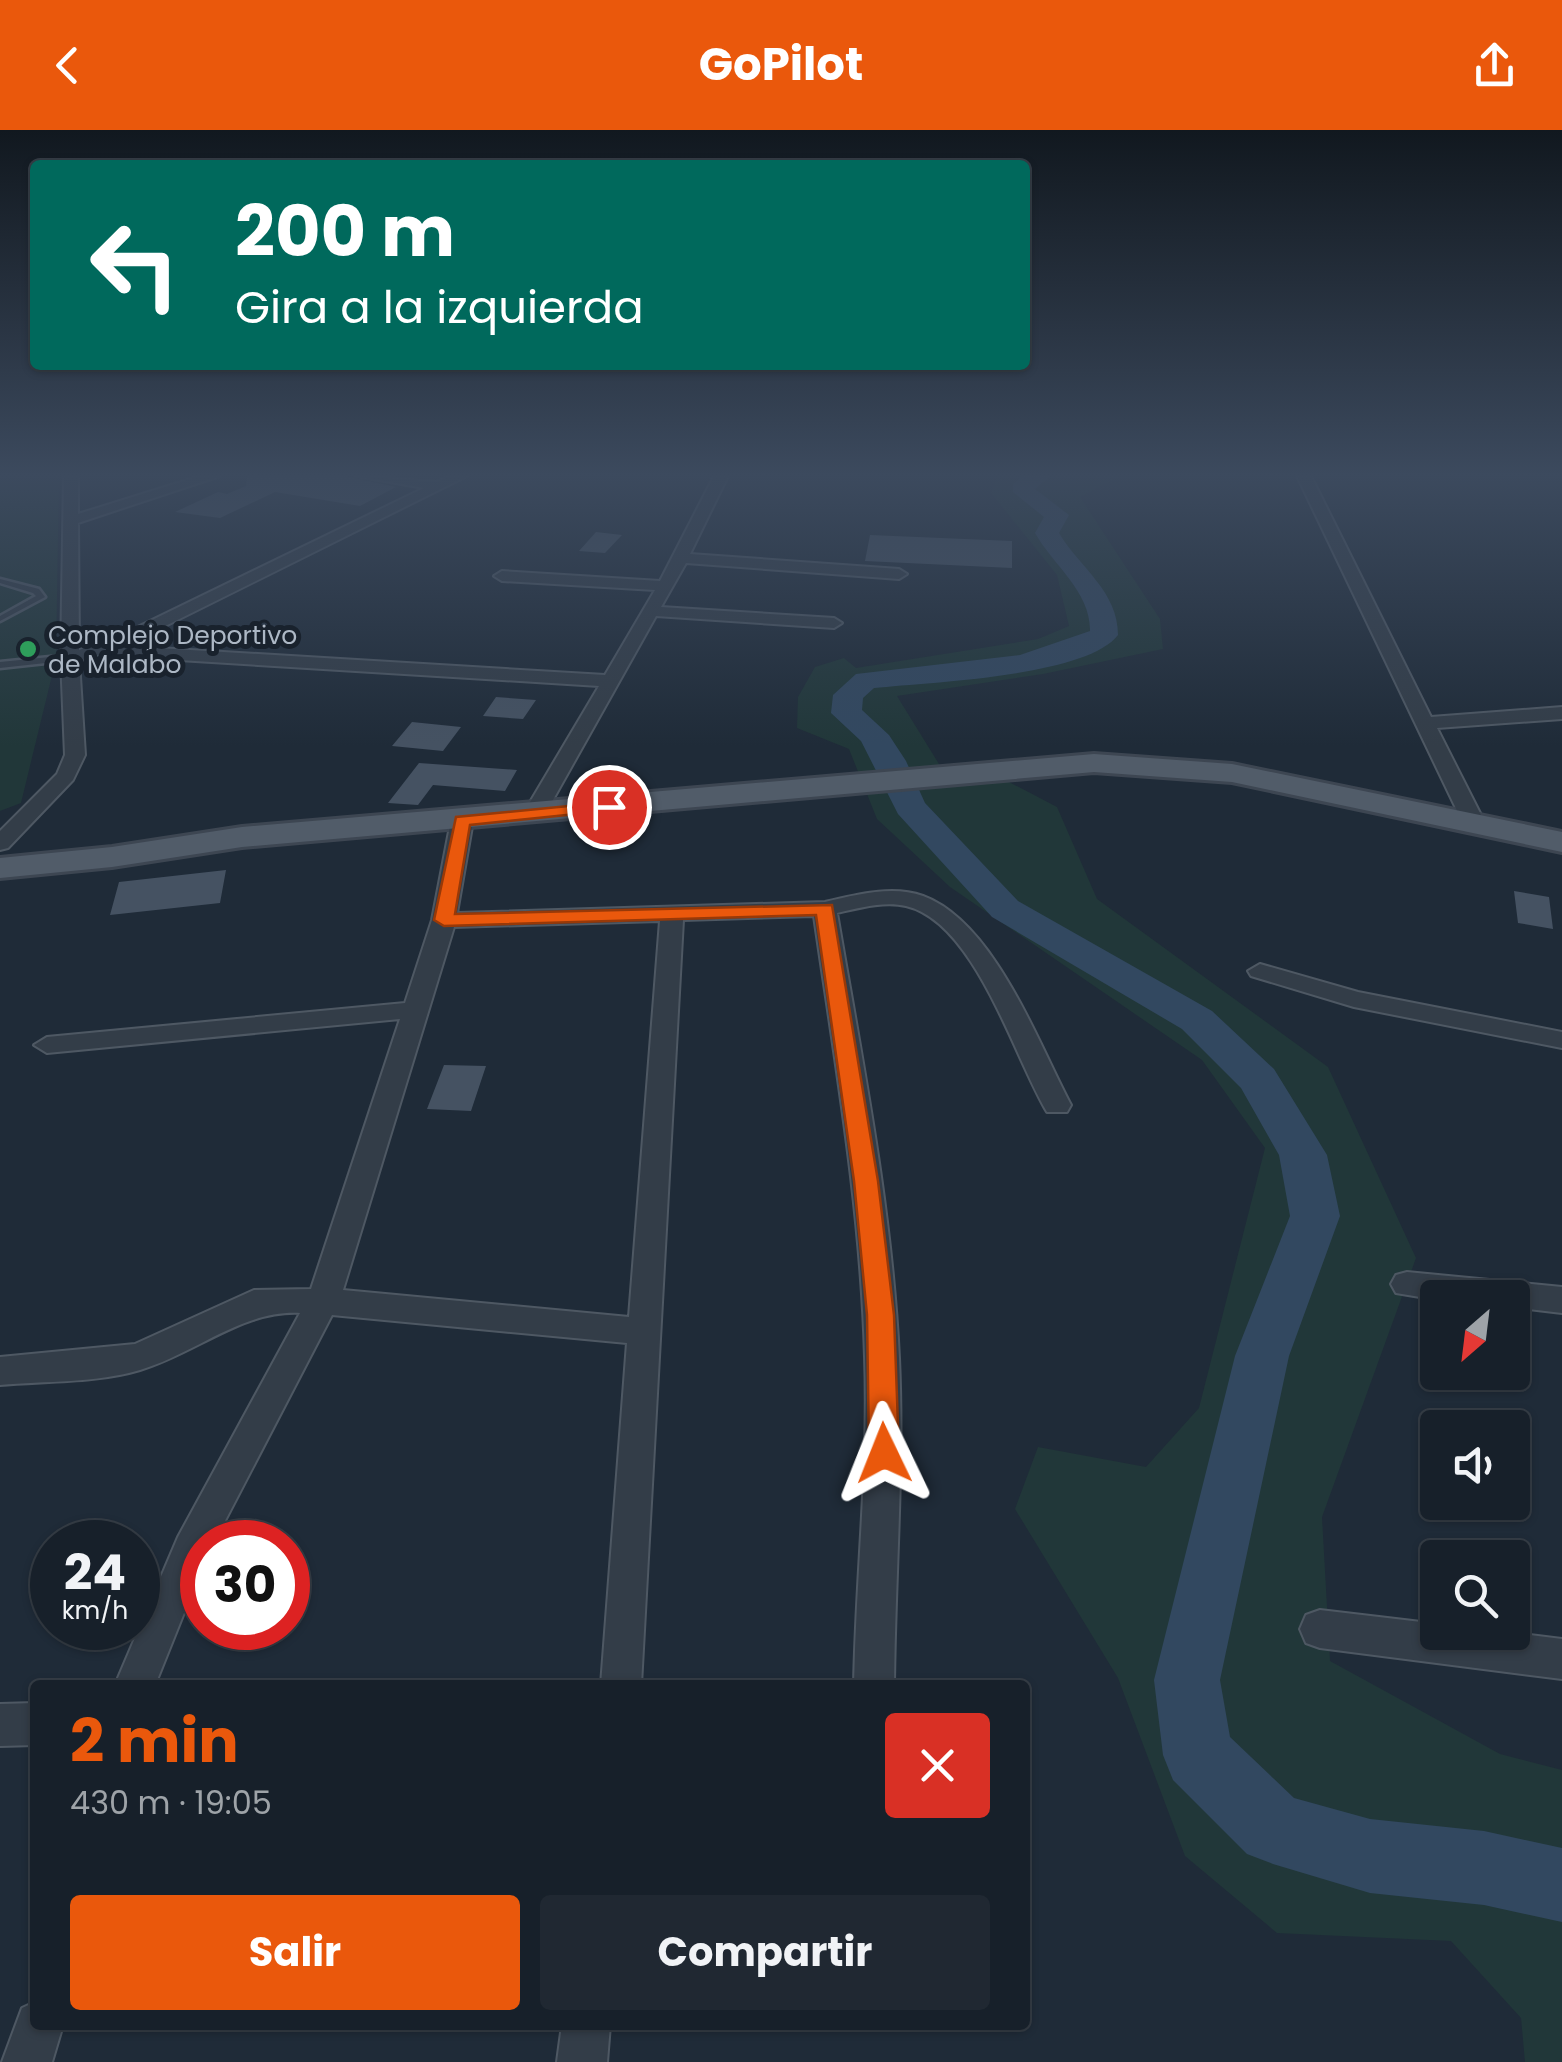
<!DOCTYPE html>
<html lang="es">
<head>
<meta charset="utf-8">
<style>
  :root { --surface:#17202a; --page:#202832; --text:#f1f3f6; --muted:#9ea3a8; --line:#363e47; --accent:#ea580c }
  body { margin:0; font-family:Poppins,sans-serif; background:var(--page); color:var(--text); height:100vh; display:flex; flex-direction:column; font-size:38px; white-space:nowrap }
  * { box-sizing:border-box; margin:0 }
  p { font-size:32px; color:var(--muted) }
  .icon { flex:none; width:55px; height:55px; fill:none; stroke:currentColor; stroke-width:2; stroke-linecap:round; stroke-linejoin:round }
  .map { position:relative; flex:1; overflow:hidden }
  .details { position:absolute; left:30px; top:1550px; width:1000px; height:350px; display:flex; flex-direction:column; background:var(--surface); border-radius:10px; box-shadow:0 2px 8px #0004,0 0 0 2px var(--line) }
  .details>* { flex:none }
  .guide { position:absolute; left:30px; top:30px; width:1000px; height:210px; border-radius:10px; box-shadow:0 2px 8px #0004,0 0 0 2px var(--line); background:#00695c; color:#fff; overflow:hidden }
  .needle { width:65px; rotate:208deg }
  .tools { position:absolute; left:1420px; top:1150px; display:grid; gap:20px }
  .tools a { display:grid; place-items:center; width:110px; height:110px; border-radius:10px; background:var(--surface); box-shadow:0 2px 8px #0004,0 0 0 2px var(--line); font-size:50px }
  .speed { position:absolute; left:30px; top:1390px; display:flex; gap:20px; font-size:50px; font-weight:700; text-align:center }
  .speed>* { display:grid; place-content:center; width:130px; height:130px; border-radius:50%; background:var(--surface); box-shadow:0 2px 8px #0004,0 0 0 2px var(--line); line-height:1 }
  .speed small { font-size:25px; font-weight:400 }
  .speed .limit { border:15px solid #d22; background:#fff; color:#111 }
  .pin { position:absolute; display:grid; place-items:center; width:85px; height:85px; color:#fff; margin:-42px; border:5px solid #fff; border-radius:50%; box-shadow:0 2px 10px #0007 }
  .me { position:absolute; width:110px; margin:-55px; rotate:358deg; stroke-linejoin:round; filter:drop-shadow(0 0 8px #0008) }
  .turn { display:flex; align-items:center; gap:35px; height:210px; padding:0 40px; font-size:45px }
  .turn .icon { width:130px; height:130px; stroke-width:2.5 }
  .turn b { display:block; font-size:70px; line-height:85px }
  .round { display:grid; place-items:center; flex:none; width:105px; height:105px; border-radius:10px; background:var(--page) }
  .head { display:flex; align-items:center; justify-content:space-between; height:170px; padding:0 40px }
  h1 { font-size:60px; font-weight:700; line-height:75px; color:var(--accent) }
  .cta { display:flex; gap:20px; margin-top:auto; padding:20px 40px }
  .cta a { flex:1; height:115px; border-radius:10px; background:var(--accent); color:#fff; font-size:40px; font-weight:700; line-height:115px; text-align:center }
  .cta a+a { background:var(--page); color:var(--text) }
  header { display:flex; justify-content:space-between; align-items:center; height:130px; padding:0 40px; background:var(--accent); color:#fff; font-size:45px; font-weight:700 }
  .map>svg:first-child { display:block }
</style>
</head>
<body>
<header><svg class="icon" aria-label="back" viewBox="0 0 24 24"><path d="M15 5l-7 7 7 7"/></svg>GoPilot<svg class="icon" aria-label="share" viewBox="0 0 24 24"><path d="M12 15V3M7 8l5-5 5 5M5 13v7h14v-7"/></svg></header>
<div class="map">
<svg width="1562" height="1932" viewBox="0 0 1562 1932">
  <rect width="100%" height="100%" fill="#1f2b38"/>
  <path fill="#213739" d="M0,346h59l-3,183 -35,144 -21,8z
    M998,346h122l-40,21 80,122 3,30 -120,25 -146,22 50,81 41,-6 69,36 40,92 231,168 88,191 -94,259 8,144 170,93 62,16v292h-37l-4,-44 -70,-77 -174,-8 -92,-77 -67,-178 -103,-169 23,-62 108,20 53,-59 66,-260 -63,-88 -252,-173 -73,-68 -28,-70 -52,-21 1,-31 17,-30 29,-9 12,10 182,-29 31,-13 -12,-51 -66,-82z"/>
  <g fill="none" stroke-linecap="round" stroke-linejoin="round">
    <path fill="#324860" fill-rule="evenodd" d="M1023,346h27l-15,13 34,26 -10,18c21,35 59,58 59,102 -32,42 -190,47 -244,53l-11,10 -1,12 27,25 17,26 19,42 93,98 194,110 62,58 53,86 13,61 -51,140 -69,324 10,57 64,61 76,21 114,12 78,17v74l-78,-17 -114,-12 -97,-29 -26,-10 -74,-74 -10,-25 -9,-75 81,-324 55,-140 -11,-61 -38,-67 -59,-59 -190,-112 -94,-103 -37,-73 -30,-28 2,-18 23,-21 164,-19 70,-24c1,-39 -37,-66 -55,-98l9,-16 -31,-25v-8z"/>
  </g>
  <path fill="#455262" d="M247,346h97l52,11 -36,19 -85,-14 -55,26 -45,-6 43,-20 9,2 19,-8z
    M596,402l26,3 -17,18 -26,-2z
    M870,405l142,6v27l-147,-7z
    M496,567l40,3 -13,19 -40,-3z
    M412,592l49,5 -18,24 -51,-5z
    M419,633l98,7 -12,21 -72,-6 -15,20 -30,-2z
    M226,740l-6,33 -110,12 9,-33z
    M1514,761l35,6 4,32 -35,-6z
    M444,935l42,1 -15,45 -44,-2z"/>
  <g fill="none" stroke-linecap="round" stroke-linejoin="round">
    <g stroke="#4e5863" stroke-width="5">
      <path id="service" d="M0,449l39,10 6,8 -45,24v-5l36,-20 -3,-3 -33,-10z
        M70,525l3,1v4l-73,8v-6z"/>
    </g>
    <g stroke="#4e5863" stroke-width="4">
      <path id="minor" d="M64,346h14v38l122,-38h20l-142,47 1,127 36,-12 309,-150 -68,-12 81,6 13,-6h17l-342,170 480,29 50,-85 -153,-9 -8,-5 8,-5 158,10 54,-105h14l-38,78 209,15 8,5 -8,5 -213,-16 -25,44 173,11 8,5 -8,5 -178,-12 -111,198 -11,6 -11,-6 76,-128 -501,-31 -19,6 6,94 -12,25 -65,68 -8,2v-19l57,-57 8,-19 -4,-97z
        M1297,346h14l120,241 131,-10v12l-125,9 47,93 -3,5 -8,1 -11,-6z
        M462,685l11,6 -16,92 368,-11c31,-7 67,-17 98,-6 71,26 115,147 148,209l-4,7h-20c-33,-55 -72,-190 -141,-206 -22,-5 -47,2 -69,7 25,147 55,295 62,445 5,109 -4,218 -5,327h-40c2,-109 15,-219 11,-328 -4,-148 -30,-295 -51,-441l-131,4 -42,765h-40l26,-342 -295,-28 -118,227h-12v26l-47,117h-40l63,-148 122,-224c-58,-3 -105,41 -160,57 -43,13 -95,11 -140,15v-28l135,-13 119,-54 57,-1 89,-270 -353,34 -13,-8 13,-8 358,-34 27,-83 19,-99zM660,791l-31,396 -286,-27 111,-363z
        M1260,834l98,28 204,40v16l-208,-41 -103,-31 -3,-5z
        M1407,1142l155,15v26l-50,-6v-9l-74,2 -42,-7 -5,-9 5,-9z
        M1320,1480l118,14v8h69l55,7v40l-242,-31 -14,-5 -6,-14 6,-14z
        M35,1573v42l-35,1v-42z
        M35,1872v23h28l-11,37h-50l20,-54z
        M562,1895h48l-3,37h-50z"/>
    </g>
    <g stroke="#3d4652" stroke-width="6">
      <path id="primary" d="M1094,624l138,10 330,68v20l-330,-70 -138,-10 -852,75 -130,20 -112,11v-20l112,-11 130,-20z"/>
    </g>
    <use href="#service" fill="#333d48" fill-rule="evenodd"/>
    <use href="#minor" fill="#333d48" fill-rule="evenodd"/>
    <use href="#primary" fill="#515c69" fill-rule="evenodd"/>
  </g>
  <linearGradient id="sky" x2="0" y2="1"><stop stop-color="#11181f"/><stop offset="0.56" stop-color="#3c4a5e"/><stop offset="1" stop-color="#3c4a5e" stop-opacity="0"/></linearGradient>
  <rect width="1562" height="616" fill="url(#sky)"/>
  <path fill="#ea580c" stroke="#983908" stroke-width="2.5" d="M609,672l9,5 -3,3 -145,15 -15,89 377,-9 46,276 16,134 5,138 -4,9 -11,4 -10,-4 -5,-9 -2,-138 -13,-134 -38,-266 -372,11 -10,-6 22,-103z"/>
  <circle fill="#2e9e5b" stroke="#19222d" stroke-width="4" cx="28" cy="519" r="10"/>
  <g text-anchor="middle" stroke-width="10" stroke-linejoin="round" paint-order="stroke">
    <g font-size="25" fill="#adb8c5" stroke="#19222d" text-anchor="start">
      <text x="48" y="514">Complejo Deportivo<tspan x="48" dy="29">de Malabo</tspan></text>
    </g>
  </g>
</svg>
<div class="tools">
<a><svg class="needle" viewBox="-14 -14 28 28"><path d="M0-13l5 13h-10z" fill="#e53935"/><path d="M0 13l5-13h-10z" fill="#9ea3a8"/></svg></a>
<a><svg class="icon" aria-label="sound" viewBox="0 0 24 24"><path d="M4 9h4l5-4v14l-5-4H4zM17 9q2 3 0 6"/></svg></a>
<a><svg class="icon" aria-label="search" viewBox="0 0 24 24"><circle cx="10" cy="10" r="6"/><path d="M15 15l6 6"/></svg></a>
</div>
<div class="speed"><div>24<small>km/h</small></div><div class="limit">30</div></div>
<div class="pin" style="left:609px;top:677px;background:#d93025"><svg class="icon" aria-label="arrive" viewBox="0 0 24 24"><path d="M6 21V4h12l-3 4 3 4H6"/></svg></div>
<svg class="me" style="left:884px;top:1323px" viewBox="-20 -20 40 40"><path d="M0-17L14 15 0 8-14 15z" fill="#ea580c" stroke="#fff" stroke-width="4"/></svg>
<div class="guide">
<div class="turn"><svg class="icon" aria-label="left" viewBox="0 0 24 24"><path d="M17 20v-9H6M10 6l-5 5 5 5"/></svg><div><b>200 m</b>Gira a la izquierda</div></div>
</div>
<section class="details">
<div class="head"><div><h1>2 min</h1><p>430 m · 19:05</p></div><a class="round" style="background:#d93025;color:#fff"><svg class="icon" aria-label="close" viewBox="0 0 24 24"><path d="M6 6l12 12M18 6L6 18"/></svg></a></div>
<div class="cta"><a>Salir</a><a>Compartir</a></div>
</section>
</div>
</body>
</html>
